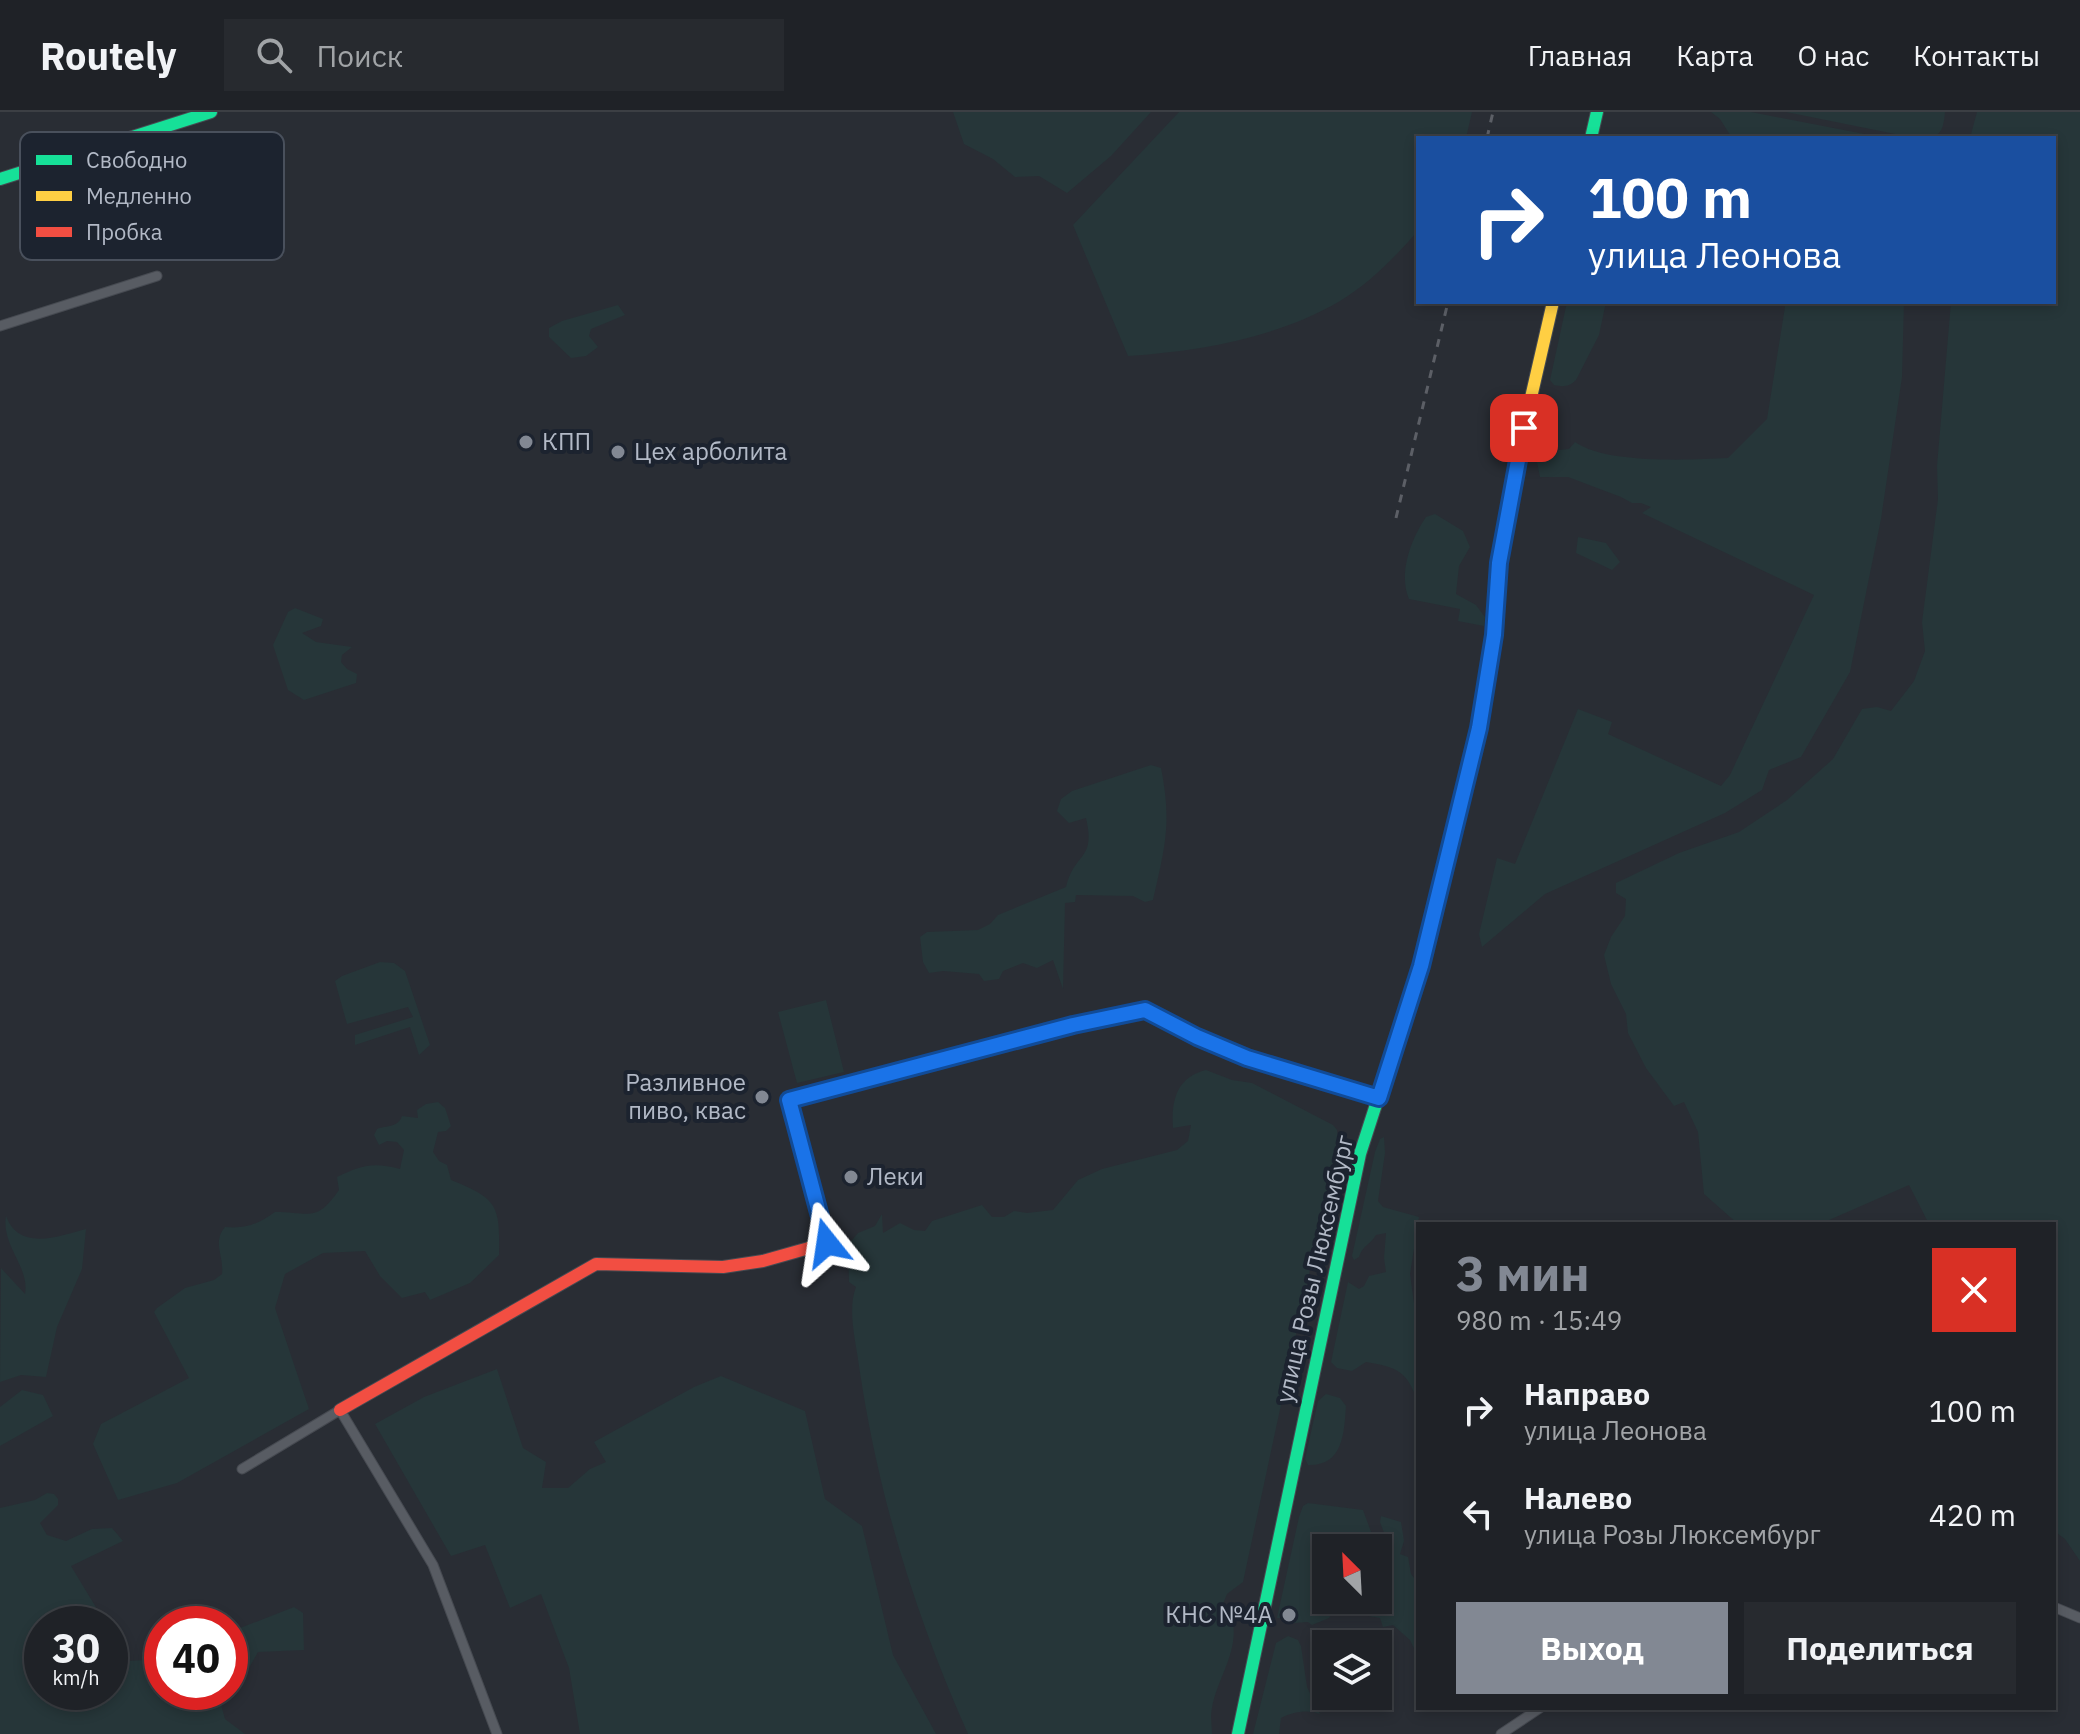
<!DOCTYPE html>
<html lang="ru">
<head>
<meta charset="utf-8">
<style>
  :root { --surface:#1f2227; --page:#272a2f; --text:#f1f3f6; --muted:#a1a4a7; --line:#3c3f44; --accent:#828893 }
  body { margin:0; font-family:"IBM Plex Sans",sans-serif; background:var(--page); color:var(--text); height:100vh; display:flex; flex-direction:column; font-size:30px; white-space:nowrap }
  * { box-sizing:border-box; margin:0 }
  p { font-size:26px; color:var(--muted) }
  .icon { flex:none; width:44px; height:44px; fill:none; stroke:currentColor; stroke-width:2; stroke-linecap:round; stroke-linejoin:round }
  .map { position:relative; flex:1; overflow:hidden }
  .details { position:absolute; left:1416px; top:1110px; width:640px; height:488px; display:flex; flex-direction:column; background:var(--surface); border-radius:0px; box-shadow:0 4px 12px #0003,0 0 0 2px var(--line) }
  .details>* { flex:none }
  .hud { position:absolute; left:1416px; top:24px; width:640px; height:168px; border-radius:0px; box-shadow:0 4px 12px #0003,0 0 0 2px var(--line); background:#1a4fa0; color:#fff; overflow:hidden }
  .needle { width:52px; rotate:336deg }
  .controls { position:absolute; left:1312px; top:1422px; display:grid; gap:16px }
  .controls a { display:grid; place-items:center; width:80px; height:80px; border-radius:0px; background:var(--surface); box-shadow:0 4px 12px #0003,0 0 0 2px var(--line); font-size:40px }
  .speed { position:absolute; left:24px; top:1494px; display:flex; gap:16px; font-size:40px; font-weight:700; text-align:center }
  .speed>* { display:grid; place-content:center; width:104px; height:104px; border-radius:50%; background:var(--surface); box-shadow:0 4px 12px #0003,0 0 0 2px var(--line); line-height:1 }
  .speed small { font-size:20px; font-weight:400 }
  .speed .limit { border:12px solid #d22; background:#fff; color:#111 }
  .pin { position:absolute; display:grid; place-items:center; width:68px; height:68px; color:#fff; margin:-34px; border-radius:16px; box-shadow:0 4px 12px #0006 }
  .me { position:absolute; width:88px; margin:-44px; rotate:345deg; stroke-linejoin:round; filter:drop-shadow(0 0 6px #0008) }
  .turn { display:flex; align-items:center; gap:28px; height:168px; padding:0 40px; font-size:36px }
  .turn .icon { width:104px; height:104px; stroke-width:2.5 }
  .turn b { display:block; font-size:56px; line-height:68px }
  .round { display:grid; place-items:center; flex:none; width:84px; height:84px; border-radius:0px; background:var(--page) }
  .head { display:flex; align-items:center; justify-content:space-between; height:136px; padding:0 40px }
  h1 { font-size:48px; font-weight:700; line-height:60px; color:var(--accent) }
  .primary-button { display:flex; gap:16px; margin-top:auto; padding:16px 40px }
  .primary-button a { flex:1; height:92px; border-radius:0px; background:var(--accent); color:#fff; font-size:32px; font-weight:700; line-height:92px; text-align:center }
  .primary-button a+a { background:var(--page); color:var(--text) }
  ul { padding:0; list-style:none }
  li { display:flex; align-items:center; gap:24px; height:104px; padding:0 40px }
  li div { flex:1 }
  li b { display:block; font-size:30px }
  li em { font-style:normal }
  header { display:flex; align-items:center; gap:48px; box-sizing:border-box; height:112px; padding:0 40px; background:var(--surface); border-bottom:2px solid var(--line) }
  header strong { font-size:38px }
  nav { display:flex; gap:44px; margin-inline-start:auto; font-size:28px }
  .search { width:560px; height:72px; background:var(--page); display:flex; align-items:center; gap:20px; box-sizing:border-box; padding:0 28px; border-radius:0px; color:var(--muted); font-size:30px }
  .map>svg:first-child { display:block }
</style>
</head>
<body>
<header>
<strong>Routely</strong>
<div class="search"><svg class="icon" aria-label="search" viewBox="0 0 24 24"><circle cx="10" cy="10" r="6"/><path d="M15 15l6 6"/></svg>Поиск</div>
<nav><a>Главная</a><a>Карта</a><a>О нас</a><a>Контакты</a></nav>
</header>
<div class="map">
<svg width="2080" height="1622" viewBox="0 0 2080 1622">
  <rect width="100%" height="100%" fill="#292d34"/>
  <path fill="#263639" d="M953,0h198l-40,44 -44,37 -28,-17 -24,1 -22,-18 -29,-15z
    M1179,0h293l-6,26h-48v93c-23,26 -48,52 -78,70 -63,37 -140,50 -212,55l-55,-131z
    M1711,0h40l134,26h-153l-12,-19z
    M1786,0h159c-2,24 -7,26 -30,26z
    M1977,0h103v1449l-15,-22 -11,-8v-307h-125l-20,-39 -89,39h-82l-34,-30 -6,-62 -14,-30 -10,4 -28,-38 -18,-35 -2,-19 -15,-30 -7,-29 7,-18 14,-21 1,-17 -10,-6v-10l63,-30 60,-21 48,-32 46,-41 29,-50 15,-2 14,4 23,-30 11,-30 -3,-29 16,-123 -1,-33 14,-164h103v-164h-84z
    M1567,190h39l-7,33 -23,45c-7,7 -13,7 -22,5l-4,-5z
    M1782,190h122l-2,75 -21,142 -31,153 -49,85 -32,13 -7,20 -37,23 -180,81 -63,53 -3,-13 18,-76 18,6 63,-155 34,13 -4,12 113,52 9,-11 84,-180 -172,-82 9,-6 -10,-4h-9l-11,-6 -53,-20h-28l-3,-15 4,-10 28,-3 6,-7c31,22 114,18 153,16l39,-39 18,-112z
    M618,193l7,10 -34,14 -2,7 9,11 -12,9 -15,2 -22,-21v-9l13,-7z
    M1435,402l28,17 7,16 -11,19 -3,28 20,11 9,12 -1,9 -26,-5 2,-12 -51,-10c-11,-25 2,-60 17,-82z
    M1578,425l28,6 14,19 -8,8 -36,-17z
    M295,496l28,11 -2,7 -19,7 14,9 36,5 -10,8 -1,7 6,7 10,5 -1,9 -52,17 -16,-10 -15,-45 15,-33z
    M1151,653l10,3c11,55 4,79 -8,132l-8,2 -12,-6 -57,-1 -1,7 -10,1 -2,86 -10,-29 -16,8 -14,-5 -20,8 -4,8 -15,2 -5,-7 -36,-3 -14,2 -6,-11 -3,-25 7,-5 51,-2 12,-6 8,-9 68,-28c9,-36 30,-26 20,-69l-17,5 -12,-12 4,-12 11,-8z
    M380,850l14,1 11,8 25,74 -11,10 -9,-28 -55,18v-10l58,-18 -5,-10 -61,17 -12,-43 7,-5z
    M826,888l18,72 -47,11 -19,-71z
    M1206,958l26,10 20,3 81,42 4,5 1,9 -95,443 -16,12 -6,15 4,8 8,5c5,32 -16,57 -21,86 -2,8 0,18 0,26h-244c-53,-119 -90,-239 -109,-368 -3,-24 -12,-56 -3,-79l-7,-5 -1,-37 10,-12 17,-7 7,-12 1,19 17,-10 14,7 11,1 7,-10 50,-16 10,12h12l10,-6 13,2 26,-3 25,-30 24,-11 75,-19 11,-9 3,-16 -18,3c-2,-28 4,-51 33,-58z
    M438,990l7,6 6,18 -5,5 -8,1 -5,20 6,9 8,4 4,15c47,19 49,25 48,75l-29,28 -40,17 -5,-8 -23,6 -22,-22 -15,-25 -42,2 -38,21 -10,34 34,101 -132,74 -59,17 -25,-56 8,-20 88,-46 -35,-66 3,-4 28,-20 29,-8 8,-6c2,-19 -10,-31 3,-47 21,2 33,-3 50,-15 36,0 41,11 64,-22l-2,-13c25,-12 36,-15 63,-8l4,-19 -7,-8 -10,-1 -8,4 -5,-10 3,-6c10,-4 21,-1 25,-13l16,2 -1,-8 9,-6z
    M1384,1025l1,16 -7,48 5,6 36,10 -9,57 8,58v71c-10,-31 -20,-36 -52,-41l-14,9 -15,-3 -6,-6 17,-80 11,7 5,-3 5,-10 17,-4 -2,-14 2,-25 -10,2c-5,9 -14,11 -17,22l-5,3 -2,-4 23,-104 5,-13z
    M6,1104c13,35 51,21 80,13l-4,40 -25,58 -11,50 -25,-2 -21,7 1,-114 24,26c5,-27 -24,-48 -19,-78z
    M497,1257l26,79 23,14 -4,26h26l22,-19 16,-7 -12,-20 100,-55 27,-11 84,35 20,88 37,27 31,129 43,79h-356l-11,-66 -28,-74 -31,14 -25,-63 -34,11 -76,-132 49,-27z
    M22,1278l21,5 10,21 -53,30v-39z
    M1326,1282l14,4 6,8c-2,28 -3,60 -38,59l-3,-6 13,-58z
    M47,1381l7,1 4,5v6l-18,18 7,12 19,6 26,-12 20,-1 11,13 -52,25 35,58h-64v68h68v-62l18,31 34,-2v33h49l9,9 5,18 20,15h-245v-226l35,-8z
    M1308,1391l55,7 14,38h-51v52h52v-51l6,2 5,-5 -9,-24 1,-6 20,6 3,19 -4,13 8,3 3,17 7,9v74l-8,-17 -17,-15 -10,2 -3,-9 -45,-8 -6,8 -17,7 -4,-3 -14,1 -2,-12 -6,-1 -4,8h-5l22,-101 4,-11z
    M294,1495l9,6 1,37 -46,2 -13,23 -13,6 -2,-2v-47z
    M1288,1524l10,4 3,6 6,41 13,27c-11,-5 -28,-2 -39,4l-2,16h-26l23,-91z"/>
  <g fill="none" stroke-linecap="round" stroke-linejoin="round">
    <g stroke="#464a51" stroke-width="11">
      <path id="street" d="M0,214l157,-50
        M242,1357l98,-59 93,155 64,169
        M2054,1495l26,11
        M1501,1622l39,-26"/>
    </g>
    <g stroke="#464a51" stroke-width="14">
      <path id="fast" d="M1591,26l6,-26
        M0,67l211,-67
        M1238,1622l122,-580 63,-195"/>
    </g>
    <g stroke="#464a51" stroke-width="14">
      <path id="slow" d="M1527,303l26,-113
        M809,1136l18,-5 -38,-143 284,-75 72,-15 62,31"/>
    </g>
    <g stroke="#464a51" stroke-width="14">
      <path id="jam" d="M1423,847l56,-231 15,-93 5,-72 28,-148
        M1207,929l40,17 132,40
        M340,1298l256,-146 127,3 40,-6 46,-13"/>
    </g>
    <use href="#street" stroke="#585c63" stroke-width="9"/>
    <use href="#fast" stroke="#16e098" stroke-width="12"/>
    <use href="#slow" stroke="#ffcf43" stroke-width="12"/>
    <use href="#jam" stroke="#f24e42" stroke-width="12"/>
    <path stroke="#5c5f66" stroke-width="3" stroke-dasharray="8 8" stroke-linecap="butt" d="M1487,26l6,-26
      M1396,406l52,-216"/>
  </g>
  <g fill="none" stroke-linecap="round" stroke-linejoin="round">
    <g stroke="#114b97" stroke-width="20">
      <path id="route" d="M827,1131l-38,-143 284,-75 72,-15 52,27 50,21 132,40 42,-132 58,-238 15,-93 5,-72 25,-135"/>
    </g>
    <use href="#route" stroke="#1a73e8" stroke-width="14"/>
  </g>
  <g fill="#828893" stroke="#1c232f" stroke-width="3">
    <circle cx="526" cy="330" r="8"/>
    <circle cx="618" cy="340" r="8"/>
    <circle cx="762" cy="985" r="8"/>
    <circle cx="851" cy="1065" r="8"/>
    <circle cx="1289" cy="1503" r="8"/>
  </g>
  <g text-anchor="middle" stroke-width="8" stroke-linejoin="round" paint-order="stroke">
    <g font-size="24" fill="#b2b9c6" stroke="#1c232f" text-anchor="start">
      <text x="542" y="338">КПП</text>
      <text x="634" y="348">Цех арболита</text>
      <text x="746" y="979" text-anchor="end">Разливное<tspan x="746" dy="28">пиво, квас</tspan></text>
      <text x="867" y="1073">Леки</text>
      <text x="1273" y="1511" text-anchor="end">КНС №4А</text>
    </g>
    <g font-size="24" fill="#b2b9c6" stroke="#1c232f">
      <text transform="translate(1315 1157) rotate(-77)" y="8">улица Розы Люксембург</text>
    </g>
  </g>
  <rect x="20" y="20" width="264" height="128" rx="12" fill="#1c232f" stroke="#49505c" stroke-width="2"/>
  <rect x="36" y="43" width="36" height="10" fill="#16e098"/>
  <rect x="36" y="79" width="36" height="10" fill="#ffcf43"/>
  <rect x="36" y="115" width="36" height="10" fill="#f24e42"/>
  <g font-size="22" fill="#b2b9c6">
    <text x="86" y="56">Свободно</text>
    <text x="86" y="92">Медленно</text>
    <text x="86" y="128">Пробка</text>
  </g>
</svg>
<div class="controls">
<a><svg class="needle" viewBox="-14 -14 28 28"><path d="M0-13l5 13h-10z" fill="#e53935"/><path d="M0 13l5-13h-10z" fill="#a1a4a7"/></svg></a>
<a><svg class="icon" aria-label="layers" viewBox="0 0 24 24"><path d="M12 4l9 5-9 5-9-5zM3 14l9 5 9-5"/></svg></a>
</div>
<div class="speed"><div>30<small>km/h</small></div><div class="limit">40</div></div>
<div class="pin" style="left:1524px;top:316px;background:#d93025"><svg class="icon" aria-label="arrive" viewBox="0 0 24 24"><path d="M6 21V4h12l-3 4 3 4H6"/></svg></div>
<svg class="me" style="left:827px;top:1131px" viewBox="-20 -20 40 40"><path d="M0-17L14 15 0 8-14 15z" fill="#1a73e8" stroke="#fff" stroke-width="4"/></svg>
<div class="hud">
<div class="turn"><svg class="icon" aria-label="right" viewBox="0 0 24 24"><path d="M7 20v-9h11M14 6l5 5-5 5"/></svg><div><b>100 m</b>улица Леонова</div></div>
</div>
<section class="details">
<div class="head"><div><h1>3 мин</h1><p>980 m · 15:49</p></div><a class="round" style="background:#d93025;color:#fff"><svg class="icon" aria-label="close" viewBox="0 0 24 24"><path d="M6 6l12 12M18 6L6 18"/></svg></a></div>
<ul>
<li><svg class="icon" aria-label="right" viewBox="0 0 24 24"><path d="M7 20v-9h11M14 6l5 5-5 5"/></svg><div><b>Направо</b><p>улица Леонова</p></div><em>100 m</em></li>
<li><svg class="icon" aria-label="left" viewBox="0 0 24 24"><path d="M17 20v-9H6M10 6l-5 5 5 5"/></svg><div><b>Налево</b><p>улица Розы Люксембург</p></div><em>420 m</em></li>
</ul>
<div class="primary-button"><a>Выход</a><a>Поделиться</a></div>
</section>
</div>
</body>
</html>
